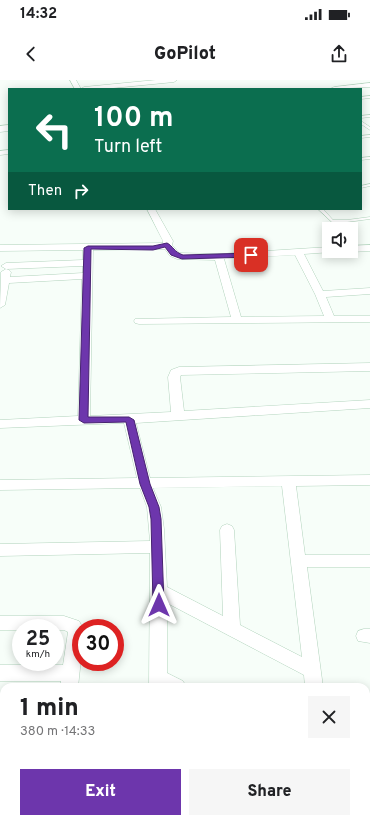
<!DOCTYPE html>
<html lang="en">
<head>
<meta charset="utf-8">
<style>
  :root { --surface:#fff; --page:#f6f6f6; --text:#202124; --muted:#757577; --accent:#6d36ac }
  body { margin:0; font-family:Overpass,sans-serif; background:var(--page); color:var(--text); height:100vh; display:flex; flex-direction:column; font-size:15px; white-space:nowrap }
  * { box-sizing:border-box; margin:0 }
  p { font-size:13px; color:var(--muted) }
  .icon { flex:none; width:22px; height:22px; fill:none; stroke:currentColor; stroke-width:2; stroke-linecap:round; stroke-linejoin:round }
  .map { position:relative; flex:1; overflow:hidden }
  .details { position:absolute; left:0px; top:603px; width:370px; height:140px; display:flex; flex-direction:column; background:var(--surface); border-radius:12px 12px 0 0; box-shadow:0 2px 10px #0003 }
  .details>* { flex:none }
  .hud { position:absolute; left:8px; top:8px; width:354px; height:122px; border-radius:0px; box-shadow:0 2px 10px #0003; background:#0b6e4f; color:#fff; overflow:hidden }
  .buttons { position:absolute; left:322px; top:142px; display:grid; gap:8px }
  .buttons a { display:grid; place-items:center; width:36px; height:36px; border-radius:0px; background:var(--surface); box-shadow:0 2px 10px #0003; font-size:20px }
  .speed { position:absolute; left:12px; top:539px; display:flex; gap:8px; font-size:20px; font-weight:700; text-align:center }
  .speed>* { display:grid; place-content:center; width:52px; height:52px; border-radius:50%; background:var(--surface); box-shadow:0 2px 10px #0003; line-height:1 }
  .speed small { font-size:10px; font-weight:400 }
  .speed .limit { border:6px solid #d22; background:#fff; color:#111 }
  .pin { position:absolute; display:grid; place-items:center; width:34px; height:34px; color:#fff; margin:-17px; border-radius:8px; box-shadow:0 2px 6px #0006 }
  .me { position:absolute; width:44px; margin:-22px; rotate:0deg; stroke-linejoin:round; filter:drop-shadow(0 0 3px #0008) }
  .turn { display:flex; align-items:center; gap:14px; height:84px; padding:0 20px; font-size:18px }
  .turn .icon { width:52px; height:52px; stroke-width:2.5 }
  .turn b { display:block; font-size:28px; line-height:34px }
  .then { display:flex; align-items:center; height:38px; padding:0 20px; background:#0003; gap:8px; font-size:15px }
  .round { display:grid; place-items:center; flex:none; width:42px; height:42px; border-radius:0px; background:var(--page) }
  .head { display:flex; align-items:center; justify-content:space-between; height:68px; padding:0 20px }
  h1 { font-size:24px; font-weight:800; line-height:30px }
  .primary-button { display:flex; gap:8px; margin-top:auto; padding:8px 20px }
  .primary-button a { flex:1; height:46px; border-radius:0px; background:var(--accent); color:#fff; font-size:16px; font-weight:800; line-height:46px; text-align:center }
  .primary-button a+a { background:var(--page); color:var(--text) }
  .status { display:flex; justify-content:space-between; align-items:center; height:28px; padding:0 20px; background:var(--surface); direction:ltr }
  .status svg { height:11px; fill:currentColor }
  header { display:flex; justify-content:space-between; align-items:center; height:52px; padding:0 20px; background:var(--surface); font-size:18px; font-weight:800 }
  .map>svg:first-child { display:block }
</style>
</head>
<body>
<div class="status"><b>14:32</b><svg viewBox="0 0 49 12"><path d="M0 12V9h3v3zM5 12V6h3v6zM10 12V3h3v9zM15 12V0h3v12zM26 1h20v11H26zM47 4h2v5h-2z"/></svg></div>
<header><svg class="icon" aria-label="back" viewBox="0 0 24 24"><path d="M15 5l-7 7 7 7"/></svg>GoPilot<svg class="icon" aria-label="share" viewBox="0 0 24 24"><path d="M12 15V3M7 8l5-5 5 5M5 13v7h14v-7"/></svg></header>
<div class="map">
<svg width="370" height="743" viewBox="0 0 370 743">
  <rect width="100%" height="100%" fill="#f7fef9"/>
  <g fill="none" stroke-linecap="round" stroke-linejoin="round">
    <g stroke="#b1d3bc" stroke-width="1">
      <path id="service" d="M370,16v2l-9,1v-2z
        M370,35v2l-9,1v-2z
        M361,41l9,6v3l-9,-6z
        M370,55v2l-9,1v-2z
        M370,77v2l-9,1v-2z
        M370,104v2l-9,2v-2z
        M318,129h5l10,11h14l23,-3v2l-23,3h-15z"/>
    </g>
    <g stroke="#b1d3bc" stroke-width="1">
      <path id="minor" d="M70,0h6l5,9 3,-2 72,-7h21l-3,2 -71,7h-28z
        M9,70v4l-9,1v-4z
        M147,129h8l18,32 -1,4 7,8 40,1 110,-7v4l3,1 -28,2 19,37 47,-3v6l-44,3 8,19h36v6l-231,2 -4,-1 -1,-2 1,-2 96,-2 -16,-57 -38,-1 -7,-3 -5,-7 -72,1 -3,166 81,-4 -3,-35 3,-7 8,-3 191,-4v8l-189,4 -1,2 4,34 186,-11v8l-234,15 14,55 220,-3v10l-74,1 9,69h65v12h-63l16,120h-18l-1,-12 -137,-72v70l16,8 3,6h-37l1,-134 -150,3v-12l150,-3 -3,-34 -7,-19 -140,2v-10l137,-2 -13,-55 -124,5v-8l78,-4 4,-137 -73,4 -4,22 -5,3 1,-36 5,-3 3,1 2,2 -1,5 73,-4v-7l-77,3 -5,-3 5,-3 77,-3v-10l-83,1v-6l163,-2v-2zM295,175l20,39 9,22 -83,1 -17,-58zM282,406l20,171 -62,-32 -6,-95 -2,-4 -5,-2 -5,2 -2,4 3,86 -56,-29 -3,-58 -3,-22 -8,-19z
        M370,165v6l-19,1 -3,-1h3v-5z
        M0,536h64l15,5 4,7h-2v31l-3,28h-18l1,-6h-61v-16h63l5,-33 -4,-2h-9v-2h-34v2h-21z
        M364,549h6v14l-12,-2 -2,-5 2,-5z
        M0,684h4v20h-4z
        M366,700l4,2v20l-4,-2z
        M43,739h20v4h-20z
        M148,739h20v4h-20z
        M236,739h20l1,4h-20z
        M326,739h20l1,4h-20z"/>
    </g>
    <g stroke="#b1d3bc" stroke-width="1">
      <path id="tertiary" d="M370,3v4l-40,2 4,-2z
        M9,45v6l-9,1v-6z"/>
    </g>
    <use href="#service" fill="#fff" fill-rule="evenodd"/>
    <use href="#minor" fill="#fff" fill-rule="evenodd"/>
    <use href="#tertiary" fill="#fff" fill-rule="evenodd"/>
  </g>
  <path fill="#6d36ac" stroke="#472370" d="M167,163c6,3 7,9 16,12l68,-2 3,2 -3,2 -69,2 -11,-4 -6,-8 -12,3 -62,-1 -3,168h41l5,3 16,64 9,23 2,12 3,86 -1,3 -4,2 -4,-2 -2,-3 -2,-86 -2,-12 -9,-23 -14,-62 -42,1 -5,-3 5,-172 4,-2h65z"/>
</svg>
<div class="buttons">
<a><svg class="icon" aria-label="sound" viewBox="0 0 24 24"><path d="M4 9h4l5-4v14l-5-4H4zM17 9q2 3 0 6"/></svg></a>
</div>
<div class="speed"><div>25<small>km/h</small></div><div class="limit">30</div></div>
<div class="pin" style="left:251px;top:175px;background:#d93025"><svg class="icon" aria-label="arrive" viewBox="0 0 24 24"><path d="M6 21V4h12l-3 4 3 4H6"/></svg></div>
<svg class="me" style="left:159px;top:525px" viewBox="-20 -20 40 40"><path d="M0-17L14 15 0 8-14 15z" fill="#6d36ac" stroke="#fff" stroke-width="4"/></svg>
<div class="hud">
<div class="turn"><svg class="icon" aria-label="left" viewBox="0 0 24 24"><path d="M17 20v-9H6M10 6l-5 5 5 5"/></svg><div><b>100 m</b>Turn left</div></div>
<div class="then">Then<svg class="icon" aria-label="right" viewBox="0 0 24 24"><path d="M7 20v-9h11M14 6l5 5-5 5"/></svg></div>
</div>
<section class="details">
<div class="head"><div><h1>1 min</h1><p>380 m · 14:33</p></div><a class="round"><svg class="icon" aria-label="close" viewBox="0 0 24 24"><path d="M6 6l12 12M18 6L6 18"/></svg></a></div>
<div class="primary-button"><a>Exit</a><a>Share</a></div>
</section>
</div>
</body>
</html>
